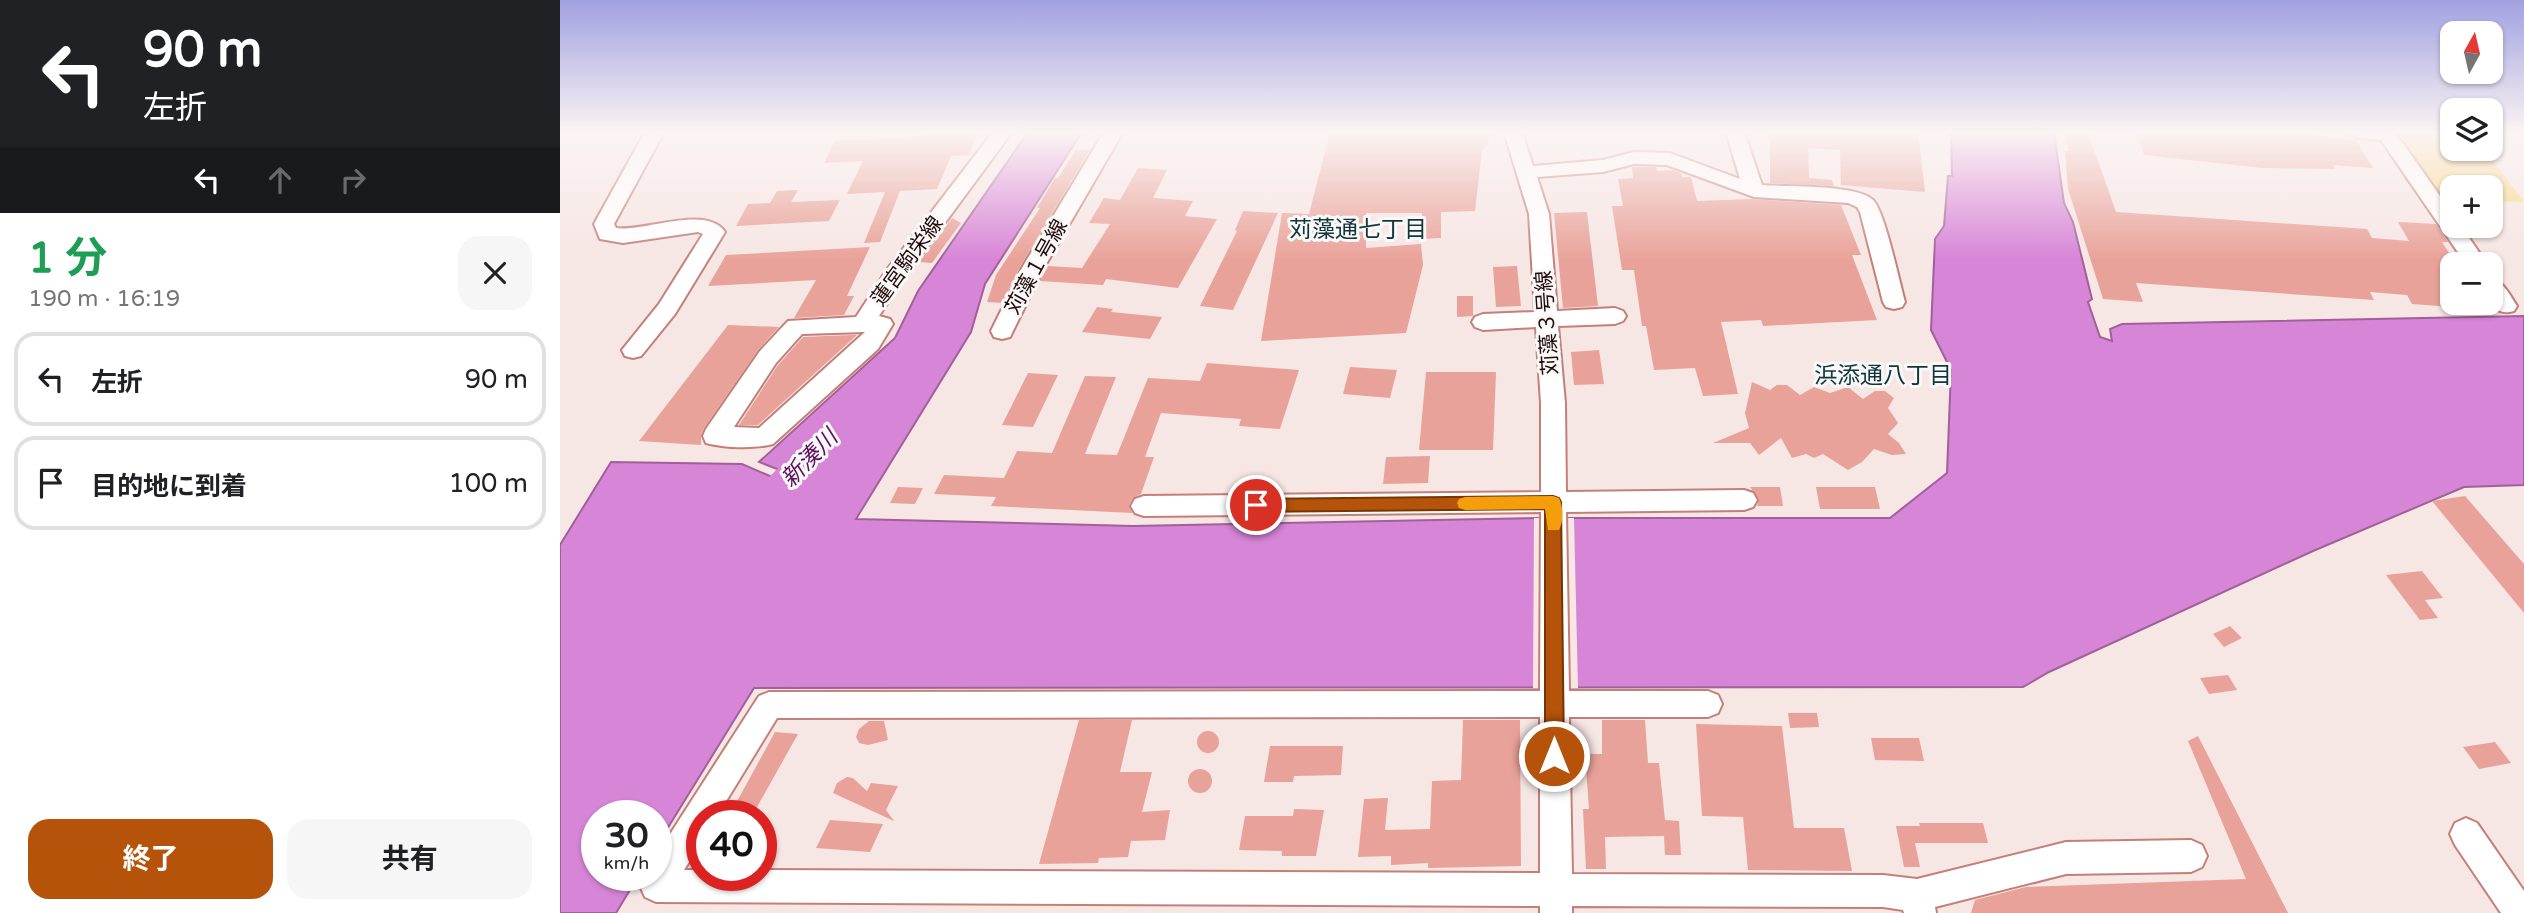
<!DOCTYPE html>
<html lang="ja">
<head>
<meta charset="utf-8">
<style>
  :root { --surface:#fff; --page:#f6f6f6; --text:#202124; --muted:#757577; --line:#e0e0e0; --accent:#b45309 }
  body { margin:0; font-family:"Varela Round","Noto Sans JP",sans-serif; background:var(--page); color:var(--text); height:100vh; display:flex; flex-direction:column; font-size:26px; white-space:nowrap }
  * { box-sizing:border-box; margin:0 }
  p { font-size:23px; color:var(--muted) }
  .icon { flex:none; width:38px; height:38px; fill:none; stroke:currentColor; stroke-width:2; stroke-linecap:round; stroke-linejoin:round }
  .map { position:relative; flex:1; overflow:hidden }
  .drawer { display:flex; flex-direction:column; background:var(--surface); width:560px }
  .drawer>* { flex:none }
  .guide { background:#202124; color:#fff; overflow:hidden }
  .needle { width:46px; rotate:8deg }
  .fabs { position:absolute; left:1880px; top:21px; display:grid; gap:14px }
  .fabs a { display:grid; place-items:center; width:63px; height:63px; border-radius:14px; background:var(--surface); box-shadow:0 2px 5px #0004; font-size:35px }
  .speed { position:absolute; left:21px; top:800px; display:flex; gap:14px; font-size:35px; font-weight:700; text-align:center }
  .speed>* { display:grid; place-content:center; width:91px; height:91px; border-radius:50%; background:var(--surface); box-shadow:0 2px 5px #0004; line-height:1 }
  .speed small { font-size:18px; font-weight:400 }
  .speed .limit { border:10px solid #d22; background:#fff; color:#111 }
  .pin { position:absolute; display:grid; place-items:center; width:60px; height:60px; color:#fff; margin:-30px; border:4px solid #fff; border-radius:50%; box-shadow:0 2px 7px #0007 }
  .me { position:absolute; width:77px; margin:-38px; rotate:0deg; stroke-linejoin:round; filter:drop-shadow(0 0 5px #0008) }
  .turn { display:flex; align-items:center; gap:24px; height:147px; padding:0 28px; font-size:32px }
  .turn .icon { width:91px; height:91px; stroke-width:2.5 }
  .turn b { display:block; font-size:49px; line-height:60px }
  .lanes { display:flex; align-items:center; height:66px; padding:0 28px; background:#0003; justify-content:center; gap:35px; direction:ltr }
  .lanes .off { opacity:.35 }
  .round { display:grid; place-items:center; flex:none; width:74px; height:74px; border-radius:21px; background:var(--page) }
  .headline { display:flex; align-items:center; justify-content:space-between; height:119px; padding:0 28px }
  h1 { font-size:42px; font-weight:700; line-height:52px; color:#1e9e55 }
  .button { display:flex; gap:14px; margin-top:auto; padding:14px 28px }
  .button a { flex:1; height:80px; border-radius:21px; background:var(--accent); color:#fff; font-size:28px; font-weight:700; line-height:80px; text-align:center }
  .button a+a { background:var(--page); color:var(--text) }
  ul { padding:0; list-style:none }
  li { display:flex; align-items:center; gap:21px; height:94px; margin:0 14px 10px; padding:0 14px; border:4px solid var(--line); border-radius:21px }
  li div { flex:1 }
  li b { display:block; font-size:26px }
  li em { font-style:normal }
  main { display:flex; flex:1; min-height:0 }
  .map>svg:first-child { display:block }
</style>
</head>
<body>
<main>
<section class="drawer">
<div class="guide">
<div class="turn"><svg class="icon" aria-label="left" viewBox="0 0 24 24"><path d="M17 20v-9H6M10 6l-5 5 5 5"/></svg><div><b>90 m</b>左折</div></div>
<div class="lanes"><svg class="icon" aria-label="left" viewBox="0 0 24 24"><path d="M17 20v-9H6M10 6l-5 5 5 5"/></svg><svg class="icon off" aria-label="ahead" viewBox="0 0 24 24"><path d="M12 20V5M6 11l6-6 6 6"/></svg><svg class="icon off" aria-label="right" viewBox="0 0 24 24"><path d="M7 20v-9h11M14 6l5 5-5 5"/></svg></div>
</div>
<div class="headline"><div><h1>1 分</h1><p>190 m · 16:19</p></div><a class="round"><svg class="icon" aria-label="close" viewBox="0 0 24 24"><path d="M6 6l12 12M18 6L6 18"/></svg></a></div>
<ul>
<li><svg class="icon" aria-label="left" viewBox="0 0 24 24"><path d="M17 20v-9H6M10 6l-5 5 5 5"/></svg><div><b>左折</b></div><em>90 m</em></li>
<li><svg class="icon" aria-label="arrive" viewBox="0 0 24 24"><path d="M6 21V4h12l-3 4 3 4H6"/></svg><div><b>目的地に到着</b></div><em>100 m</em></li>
</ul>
<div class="button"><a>終了</a><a>共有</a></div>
</section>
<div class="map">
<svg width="1964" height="913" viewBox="0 0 1964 913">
  <rect width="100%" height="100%" fill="#f6e6e4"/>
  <path fill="#f9d684" d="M1835,132h57v17h32l40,53 -34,-1v-14h-38v12h-12z"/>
  <path fill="#d785d7" stroke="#a16099" stroke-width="2" d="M468,132h54l-97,152 -14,48 -115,187 277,7 405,-8h352l57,-45 4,-103 -20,-40 4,-91 9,-13 4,-50h4l-1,-44h103l10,71 9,19 19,77 -4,3 12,35 12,4 -2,-12 12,-5 402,-8v169l-60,2 -151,64 -264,121 -26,15 -1269,1 -98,159v-31h-59v59h42l-23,38h-56v-368l51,-83 131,2 51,22 7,-8 -41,-16 136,-124 23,-47z"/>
  <path fill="#f6e6e4" d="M974,518h40l4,170h-45z"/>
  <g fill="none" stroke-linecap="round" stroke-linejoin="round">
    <path fill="#d785d7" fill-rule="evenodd" d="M265,428l12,4 4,9 -4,9 -72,76 -12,4 -12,-4 -5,-10 5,-10 72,-74z"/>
  </g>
  <path fill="#e9a299" d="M770,132h161l-3,13 -6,5 -7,61 -34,1v26l-19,1v-26h-56v35l55,-4 2,21 -17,68 -145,8 21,-128 27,1z
    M1210,132h148l7,60 -84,-7 -1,-35 -32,-2 1,30 23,2 2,6 -64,-3z
    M1505,132h23l28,80 251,17 5,9 37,3 -11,-19 38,2 12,18h-6l10,15v50l-40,-3 -5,-9 -37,-3 4,8 -238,-17 7,19 -40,-3 -35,-110 -3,-38h4z
    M1577,132h140l79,8 17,28 -40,-3 2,4 -73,-1 -118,-13z
    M418,133l-9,22 -18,1 -14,33 -37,2 -20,51 -16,1 21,-51 -38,2 16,-33 -39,2 11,-22z
    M516,150h14l-69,115 -19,38 -15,-1 9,-27 44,-67h-3l18,-30h3z
    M1072,167h24l1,4 17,-1 7,3 1,4h9l6,24 54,-2 90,6 20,50h-9l25,65 -114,6 -2,-6 -40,2 17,72 -35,2 -8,-28 -41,2 -8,-44h-4l-8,-56h-12l-10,-64h11l-5,-27 15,-1z
    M578,168l29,2 -14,28 40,3 -8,15 32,3 -39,69 -72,-9 -3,6 -63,-4 8,-15 34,2 28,-44 -21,-1 15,-25 16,2z
    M238,190l-7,12 49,-2 -11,21 -93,5 12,-22 22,-1 7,-12z
    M683,211l35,2 -45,97 -33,-4 37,-75 -2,-1z
    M1027,212l11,94 -35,2 -9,-95z
    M392,218l9,5 -29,40 -13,-1z
    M310,247l-23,49h7l-10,19 -50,3 22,-38 -108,6 18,-31z
    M957,266l4,40 -25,1 -3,-40z
    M897,296h16v20l-16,1z
    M537,307l16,2 -2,3 51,5 -12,22 -68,-7z
    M168,325l51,2 -21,23 -54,78 -3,7v10l-62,-4z
    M292,335h5l-99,90h-19l39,-60 25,-28z
    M1039,350l5,34 -30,1 -3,-33z
    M647,363l92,7 -19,59 -41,-3 2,-7 -80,-6 -16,44h9l-13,37 -8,4 -4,7 3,8 -141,-7 5,-9 -62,-3 10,-19 60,3 13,-27 35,2 33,-77 31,1 -31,77 32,1 31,-77 52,3z
    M790,367l47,3 -7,28 -47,-4z
    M866,372h70l-3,78h-74z
    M468,373l30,2 -25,52 -31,-2z
    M1192,382l18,8 7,-5h10l13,10 14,-8 16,6 18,-6 15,12 12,-8h10l9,7 -6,10 10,15 -10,11 11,9 7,11 -14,1 -18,-6 -12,13 -14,8 -25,-16 -9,4 -8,-4 -14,4 -11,-20 -22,17 -9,-12h-37l36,-15 -4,-15z
    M870,456l-2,27 -45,1 3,-27z
    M338,487l25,1 -8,16 -25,-1z
    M1190,487h30l3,19h-26l2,-7z
    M1256,487h59l5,22h-60z
    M1905,496l59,68v49l-92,-112z
    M1862,571l21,27 -18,2 13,18 -18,2 -34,-45z
    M1670,626l12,12 -18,9 -11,-13z
    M1668,675l9,15 -28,4 -9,-16z
    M1228,713h29l2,14 -29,1z
    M519,720h53l-12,52h32l-10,40 28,-2 -5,30 -34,1 -3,16 -29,1 -1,5 -59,1z
    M903,720h57l1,146 -93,2v-5l-37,2v-9l-33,1 6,-58 24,-1 -3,32 45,-1 2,-48 29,-1z
    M1042,720h43l3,43h11l6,57 14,1 2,34h-16l-1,-19 -59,1 1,32h-20l-3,-60h6l-4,-55h17z
    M309,721h15l4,19 -20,5 -9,-2 -3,-6 3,-8z
    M1136,724l86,2 12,102h50l8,43 -104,-1 -5,-53 -41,-1z
    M637 742a11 11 0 1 1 22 0a11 11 0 1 1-22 0Z
    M215,732l23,2 -46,82h-23z
    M1638,736l90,177h-317l4,-13 51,-13 220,-8 -58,-138z
    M1311,738h48l5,23 -49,-1z
    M1935,742l16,21 -32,6 -16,-22z
    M710,746h73l-2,29 -47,1 -1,6h-29z
    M628 781a12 12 0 1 1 24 0a12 12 0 1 1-24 0Z
    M287,777l6,1 14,13 4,-8 27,3 -12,24 8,11 -61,-28 4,-10z
    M734,809l30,1 -8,46h-34v-5l-43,-1 6,-34h48z
    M270,820l53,4 -13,28 -54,-4z
    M1359,823h64l5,20h-73l5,24h-16l-8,-41h24z"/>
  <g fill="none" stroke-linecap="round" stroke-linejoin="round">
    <g stroke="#c48078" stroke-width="4">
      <path id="minor" d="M85,132h19l-50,92 2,4c28,4 91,-24 109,4l-50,82 -34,42 -8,2 -8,-2 -3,-6 37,-46 44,-70 -5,-2 -75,11 -23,-4 -6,-15z
        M433,132h19l-110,149 -23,35 11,3 3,5 -15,25 -105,95c-19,5 -48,4 -67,-1l-3,-7 3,-7 54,-78 28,-30 68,-4 30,-46zM305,332l-106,96 -25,-1 42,-64 26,-29z
        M544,132h19l-78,134 -35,71 -8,2 -8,-2 -3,-6 32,-65z
        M944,132h18l11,34 70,-6 31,-8 36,1 70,26 -14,-47h18l18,53c24,2 95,-1 111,15 12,12 26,81 32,102l-3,5 -8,2 -8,-2 -3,-5 -23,-90 -3,-5 -9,-4 -94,-6 -87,-32 -33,-1 -31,8 -66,5 12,37 8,97 58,-3 8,3 3,5 -3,5 -8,3 -57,2 7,77 1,89 178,-2 9,3 4,7 -4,7 -9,3 -178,2 3,179h139l10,4 4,9 -4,9 -10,4h-139l3,157 311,1 34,4 149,-37 125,-2 11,5 5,11 -5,11 -11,5 -125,2 -131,33 1,6h-32l-1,-3 -20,-3 -311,-1v7h-32v-7l-884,-4 -11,-5 -5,-11 4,-11h12v-19l103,-160 10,-4 771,-1 1,-179 -397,4 -9,-3 -4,-7 4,-7 9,-3 397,-4v-89l-5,-76 -53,3 -8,-3 -3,-5 3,-5 8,-3 52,-2 -6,-98zM980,717v156l-779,-3v5h-59v-5h-18l18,-29v-25h15l60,-98z
        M1789,132h46l57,81v13h9l26,38h-21l-85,-124 -23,-2z
        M1930,277c12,3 20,18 27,29l-3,5c-24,7 -24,-17 -24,-34z
        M1906,818l11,5 47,68v22h-23l-46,-68 -5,-11 5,-11z"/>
    </g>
    <use href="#minor" fill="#fff" fill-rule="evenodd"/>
  </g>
  <linearGradient id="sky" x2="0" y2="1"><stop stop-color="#a1a1e1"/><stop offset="0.51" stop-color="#fbf4f3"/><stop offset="1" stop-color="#fbf4f3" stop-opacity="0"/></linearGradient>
  <rect width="1964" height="260" fill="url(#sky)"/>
  <path fill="#b45309" stroke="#753606" stroke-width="2" d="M993,496l6,2 2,4 3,254 -3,6 -7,3 -7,-3 -2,-6v-247l-289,3 -6,-2 -2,-5 2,-4 6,-2z"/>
  <path fill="#f59e0b" d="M993,496l6,2c4,8 5,23 0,32h-11l-3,-21 -80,1 -6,-2 -2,-5 2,-4 6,-2z"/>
  <g text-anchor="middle" stroke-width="6" stroke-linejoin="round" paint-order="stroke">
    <g font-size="21" fill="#220a08" stroke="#f8f8f8">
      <text transform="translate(347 261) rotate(-54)" y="7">蓮宮駒栄線</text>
      <text transform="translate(476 267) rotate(-61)" y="7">苅藻１号線</text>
      <text transform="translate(987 323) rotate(-94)" y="7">苅藻３号線</text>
    </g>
    <g font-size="23" fill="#123539" stroke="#f8f8f8">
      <text x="798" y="237">苅藻通七丁目</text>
      <text x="1323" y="383">浜添通八丁目</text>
    </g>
    <g font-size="23" font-style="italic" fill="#5c105d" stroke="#f8f8f8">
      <text transform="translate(249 458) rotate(-46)" y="8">新湊川</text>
    </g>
  </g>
</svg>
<div class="fabs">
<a><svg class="needle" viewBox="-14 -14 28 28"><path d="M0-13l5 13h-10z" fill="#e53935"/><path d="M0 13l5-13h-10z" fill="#757577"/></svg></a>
<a><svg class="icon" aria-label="layers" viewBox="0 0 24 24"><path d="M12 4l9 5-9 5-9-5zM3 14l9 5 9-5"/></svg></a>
<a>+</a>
<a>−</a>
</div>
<div class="speed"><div>30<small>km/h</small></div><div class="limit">40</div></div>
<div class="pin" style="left:696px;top:505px;background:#d93025"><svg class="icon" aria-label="arrive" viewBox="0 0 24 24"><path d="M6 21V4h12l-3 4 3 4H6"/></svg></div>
<svg class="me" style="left:994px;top:756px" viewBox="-20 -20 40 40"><circle r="17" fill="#b45309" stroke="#fff" stroke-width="3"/><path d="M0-11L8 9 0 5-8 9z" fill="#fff"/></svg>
</div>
</main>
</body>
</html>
